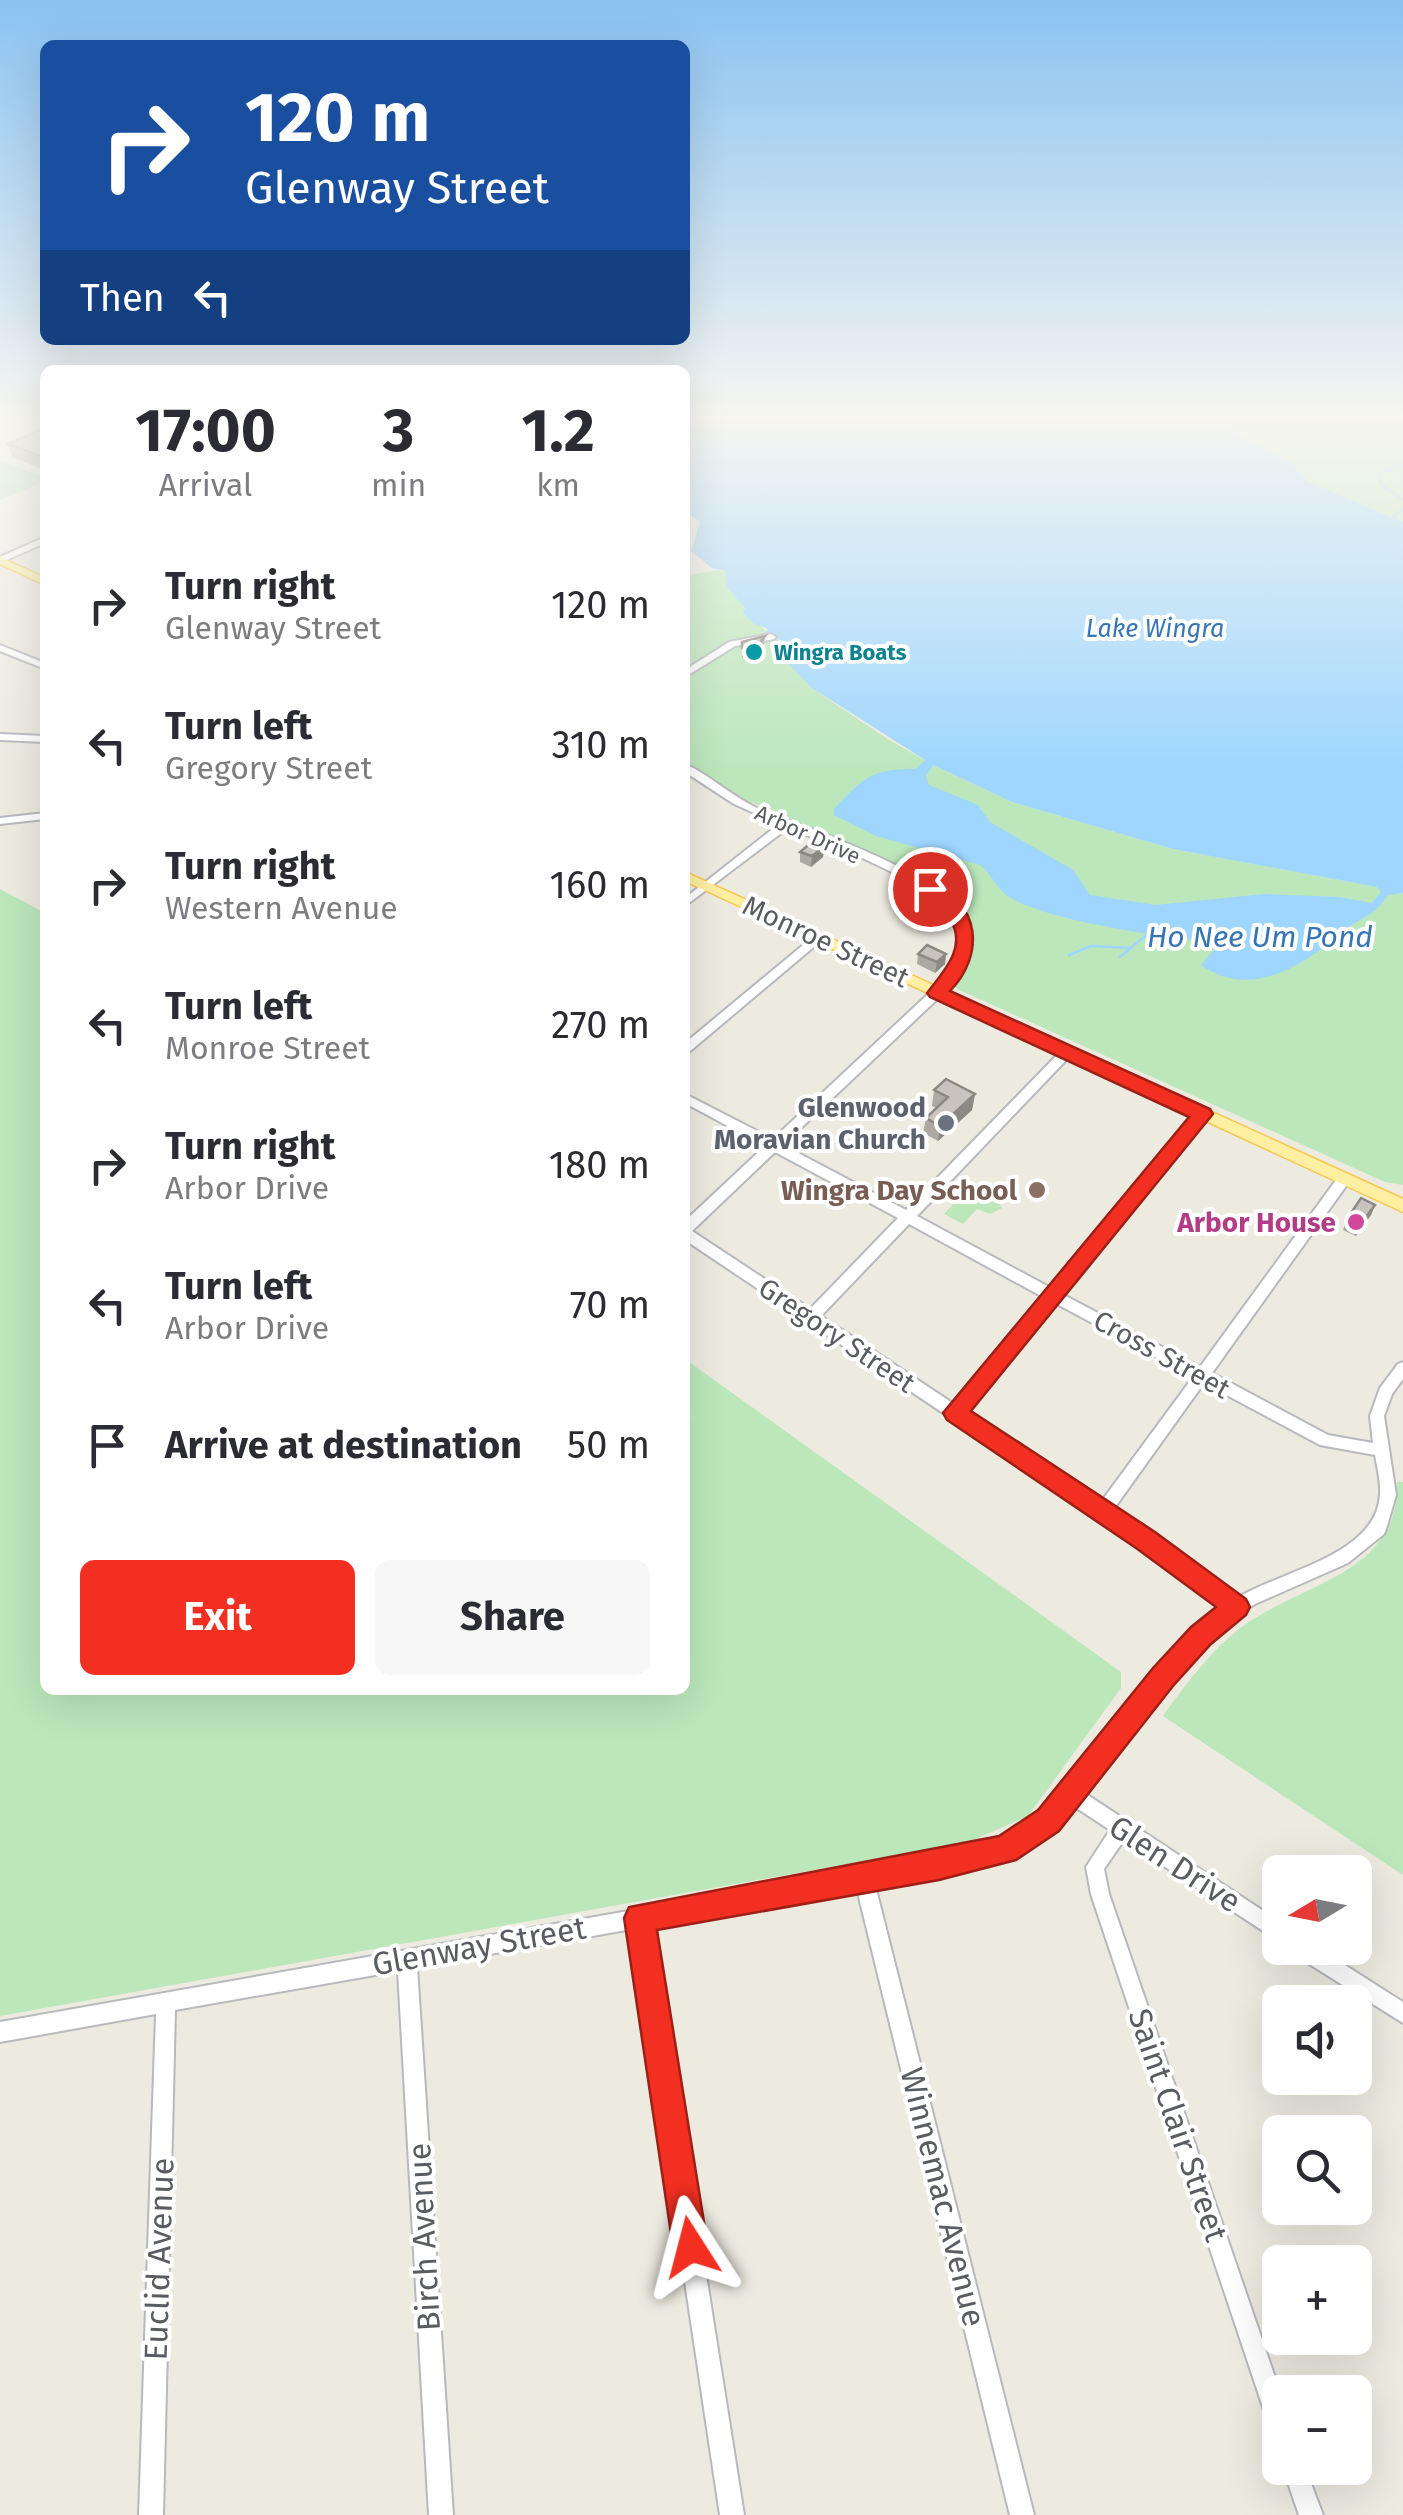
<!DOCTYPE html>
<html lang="en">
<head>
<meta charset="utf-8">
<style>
  :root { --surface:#fff; --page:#f7f7f7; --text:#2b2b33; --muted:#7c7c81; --accent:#f22f21 }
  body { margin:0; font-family:"Fira Sans",sans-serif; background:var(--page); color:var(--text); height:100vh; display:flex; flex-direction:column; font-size:38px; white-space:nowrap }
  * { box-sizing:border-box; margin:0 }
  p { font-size:32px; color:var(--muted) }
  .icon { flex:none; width:55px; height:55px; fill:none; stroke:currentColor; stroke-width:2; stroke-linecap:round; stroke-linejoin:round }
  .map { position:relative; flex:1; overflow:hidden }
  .sheet { position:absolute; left:40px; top:365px; width:650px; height:1330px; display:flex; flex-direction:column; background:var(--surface); border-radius:15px; box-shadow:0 10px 40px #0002 }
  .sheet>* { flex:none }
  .top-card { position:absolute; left:40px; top:40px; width:650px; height:305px; border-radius:15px; box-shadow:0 10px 40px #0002; background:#1a4fa0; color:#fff; overflow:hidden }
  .needle { width:65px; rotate:260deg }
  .buttons { position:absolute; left:1262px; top:1855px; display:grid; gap:20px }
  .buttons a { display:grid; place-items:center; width:110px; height:110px; border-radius:15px; background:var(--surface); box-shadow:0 10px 40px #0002; font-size:50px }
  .pin { position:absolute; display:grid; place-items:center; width:85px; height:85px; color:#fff; margin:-42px; border:5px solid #fff; border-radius:50%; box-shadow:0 2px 10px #0007 }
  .me { position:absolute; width:110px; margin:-55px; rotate:351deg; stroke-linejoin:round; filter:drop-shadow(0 0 8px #0008) }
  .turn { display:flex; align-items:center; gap:35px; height:210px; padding:0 40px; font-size:45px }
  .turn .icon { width:130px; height:130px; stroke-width:2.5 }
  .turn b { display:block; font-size:70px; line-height:85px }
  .then { display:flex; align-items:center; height:95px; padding:0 40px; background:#0003; gap:20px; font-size:38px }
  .eta { display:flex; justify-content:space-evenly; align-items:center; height:170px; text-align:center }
  .eta b { font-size:60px; font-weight:700; line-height:70px }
  .primary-button { display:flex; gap:20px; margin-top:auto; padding:20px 40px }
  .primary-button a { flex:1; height:115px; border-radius:15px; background:var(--accent); color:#fff; font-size:40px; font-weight:700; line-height:115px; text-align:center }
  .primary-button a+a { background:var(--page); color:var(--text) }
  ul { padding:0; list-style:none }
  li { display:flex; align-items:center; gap:30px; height:140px; padding:0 40px }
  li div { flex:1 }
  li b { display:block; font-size:38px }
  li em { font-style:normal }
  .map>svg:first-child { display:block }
</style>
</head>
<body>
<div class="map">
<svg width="1403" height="2515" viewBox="0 0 1403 2515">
  <rect width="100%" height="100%" fill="#edeae0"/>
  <path fill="#bbe7bb" d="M1228,420h175v102l-96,-41 -14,-17 -22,-14 -40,-16z
    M0,460l43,17v5l-43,18z
    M718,570l8,1 23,46 41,33 22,38 77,52 52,29 71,33 161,47 205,38 10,7 15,-1v292l-18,-3 -430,-194c36,-53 19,-80 -32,-111l-193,-84 -45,-30v-187z
    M0,889l45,24v777h640v-271l7,-3 -7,-1v-56l436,313v16l-93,128 -59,26 -969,174z
    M969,1193l29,7 4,8 -12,6 -13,-5 -14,15 -19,-10 14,-15 7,3z
    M1397,1482h6v393l-240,-159c21,-30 47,-64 76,-87 60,-46 161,-54 158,-147z"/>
  <path fill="#9ed6ff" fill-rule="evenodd" d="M685,420h543l3,14 40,16 22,14 14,17 96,41v371l-15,2c-15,23 -28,22 -47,38 -38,33 -91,67 -140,32l15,-18 -13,-6c-42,-4 -166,-22 -198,-47 -9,-8 -14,-20 -25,-29l-104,-29 -42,-21v-6c30,-32 38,-40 82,-40l9,-9 -113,-72 -29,-30 7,-9 -7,-8 -20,-6 5,-6 -15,-6 -10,-10 2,-5 -18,-21 -1,-16 -14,-3 -21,-17 9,-29 -15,-11zM933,765l79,37 161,47 204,38 4,5 -9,11 -33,-6 -75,-3 -108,11 -66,-10 -17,-25 -83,-48 -12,-17 -49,-20 -3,-9z"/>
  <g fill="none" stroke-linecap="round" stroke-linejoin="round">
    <path stroke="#9ed6ff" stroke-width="2.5" d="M1403,464l-25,10 3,10 22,16
      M1393,518l10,-10
      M1069,955l22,-9 40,2
      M1120,957l31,-26"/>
    <g stroke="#b6b9be" stroke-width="4">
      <path id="minor" d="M45,537v6l-45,20v-6z
        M771,634l5,3 -2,2 -39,7 -50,31v-7l44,-28z
        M0,645l45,18v6l-45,-18z
        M0,734l45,2v6l-45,-2z
        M685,764c25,11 46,32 72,44 49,21 194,66 212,117 7,23 -7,46 -21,64l-165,156 123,65 157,-161h8l2,3 -2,3 -154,161 134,72 148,-177h8l2,3 -2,3 -145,177 138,73 139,-191 5,-2 7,5 -139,194 116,62 45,8 -3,-27 10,-28 18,-24 5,-2v17l-11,15 -8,22 12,79 -10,34 -2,5 -36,29 -93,41 -24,15 -62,63 -86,110 197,130v20l-156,-102 -20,29 5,25 171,498v44l-8,-3 -3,-8 -178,-531 -5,-27 24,-37 -38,-25c-11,14 -23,28 -38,39 -40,26 -112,33 -159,41l159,630h-24l-153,-626 -206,37 93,589h-24l-88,-586 -215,38 36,548h-24l-31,-544 -223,39 -12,505h-24l17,-501 -156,28v-20l939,-166 64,-15 19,-10 21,-17 114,-142 66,-65 -83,-62 -455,-305v-19l80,-75 -80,-43v-9l88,45 167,-156c13,-16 24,-37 17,-58 -14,-40 -130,-82 -169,-97l-103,78v-8l94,-74 -45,-20 -49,-32zM775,1152l123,66 -88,91 -118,-78zM909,1224l134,73 -89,107 -133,-88zM1055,1303l138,74 -92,125 -136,-90zM1204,1383l116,62 55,10c2,12 6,27 5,39 -3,62 -100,77 -143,104l-124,-88z
        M45,813v6l-45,5v-6z
        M818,934l6,4 -2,2 -133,112 -4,1v-10l129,-107z
        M1293,1948h25l85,54v21l-108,-68z
        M1283,2468h22l18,47h-24z"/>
    </g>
    <g stroke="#f9c74d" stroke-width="3">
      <path id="major" d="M0,557l45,21v7l-45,-21z
        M685,872l718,327v13l-718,-331z"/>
    </g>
    <use href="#minor" fill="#fff" fill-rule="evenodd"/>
    <use href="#major" fill="#ffefa3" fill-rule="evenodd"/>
  </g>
  <path fill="#aca9a3" d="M45,428l-1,42 -32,-13 -4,-13z
    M765,636l-1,10 -3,4v7l-19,1v-16z
    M824,847l-1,10 -12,10 -11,-5v-10z
    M918,954h28l-1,10 -10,9 -18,-9z
    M934,1090l41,4 -3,16 -34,31 -15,-8 3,-15 10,-10 -4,-2z
    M1375,1205l-4,10 -15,21 -13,-6 4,-11z"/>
  <path fill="#8c8984" d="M45,455v15h-1l-4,-14z
    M824,847l-1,10 -12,10 1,-11z
    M946,954l-1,10 -10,9 2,-11z
    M975,1094l-3,16 -34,31 2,-15z
    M1375,1205l-4,10 -15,21 4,-11z"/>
  <path fill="#c8c4bd" stroke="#8c8984" stroke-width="2.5" d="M45,428v27l-5,1 -32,-12z
    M765,636l-6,8 2,4h-19v-6z
    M812,842l12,5 -12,9 -12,-4z
    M927,945l19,9 -9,8 -19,-8z
    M946,1079l29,15 -35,32 -14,-8 22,-21 -14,-7z
    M1361,1198l14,7 -15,20 -13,-6z"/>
  <linearGradient id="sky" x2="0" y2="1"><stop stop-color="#8ac2f1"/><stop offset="0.54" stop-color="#f7f6f1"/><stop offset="1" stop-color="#f7f6f1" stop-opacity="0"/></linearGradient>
  <rect width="1403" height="772" fill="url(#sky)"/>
  <path fill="#f22f21" stroke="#9d1f15" stroke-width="2.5" d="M930,883c51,19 55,72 20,108l260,118 3,5 -242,297 184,121 91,67 4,8 -4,8 -35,29 -38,42 -114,145 -43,29 -77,20 -282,50 51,317 -5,12 -12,5 -13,-5 -5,-12 -49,-329 5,-11 370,-71 39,-26 115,-142 38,-41 25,-20 -80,-59 -189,-128 -4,-7 246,-296 -259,-120 -3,-4c16,-21 41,-46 23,-74 -7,-11 -21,-20 -29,-30z"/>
  <circle fill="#0f9aa8" stroke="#fff" stroke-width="4" cx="754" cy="652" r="10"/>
  <circle fill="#6b7280" stroke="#fff" stroke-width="4" cx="946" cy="1123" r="10"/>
  <circle fill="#8d6e63" stroke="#fff" stroke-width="4" cx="1037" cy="1190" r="10"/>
  <circle fill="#d1479c" stroke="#fff" stroke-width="4" cx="1356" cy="1222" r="10"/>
  <g text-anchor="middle" stroke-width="8" stroke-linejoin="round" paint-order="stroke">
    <g font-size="22" font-weight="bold" fill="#0d838f" stroke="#fff" text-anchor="start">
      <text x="774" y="660">Wingra Boats</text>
    </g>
    <g font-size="22" fill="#595d62" stroke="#fff">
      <text transform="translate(808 834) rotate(24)" y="8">Arbor Drive</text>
    </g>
    <g font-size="25" font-style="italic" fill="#3776b6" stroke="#fff">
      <text x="1155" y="637">Lake Wingra</text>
    </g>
    <g font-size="28" fill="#595d62" stroke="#fff">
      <text transform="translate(826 941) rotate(25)" y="10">Monroe Street</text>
      <text transform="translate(837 1335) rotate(34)" y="10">Gregory Street</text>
      <text transform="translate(1162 1354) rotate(29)" y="10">Cross Street</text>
    </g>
    <g font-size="28" font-weight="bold" fill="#5b616d" stroke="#fff" text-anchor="end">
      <text x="926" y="1117">Glenwood<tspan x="926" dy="32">Moravian Church</tspan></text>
    </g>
    <g font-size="28" font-weight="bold" fill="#785e54" stroke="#fff" text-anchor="end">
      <text x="1017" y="1200">Wingra Day School</text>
    </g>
    <g font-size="28" font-weight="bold" fill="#b23c85" stroke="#fff" text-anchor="end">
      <text x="1336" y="1232">Arbor House</text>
    </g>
    <g font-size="30" font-style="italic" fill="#3776b6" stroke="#fff">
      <text x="1260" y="947">Ho Nee Um Pond</text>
    </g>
    <g font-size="32" fill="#595d62" stroke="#fff">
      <text transform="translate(1175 1864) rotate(33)" y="11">Glen Drive</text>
      <text transform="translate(479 1946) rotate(-10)" y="11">Glenway Street</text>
      <text transform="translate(1178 2125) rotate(71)" y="11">Saint Clair Street</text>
      <text transform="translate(943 2197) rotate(76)" y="11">Winnemac Avenue</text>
      <text transform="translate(424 2237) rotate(-93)" y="11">Birch Avenue</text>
      <text transform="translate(159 2259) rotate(-88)" y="11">Euclid Avenue</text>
    </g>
  </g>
</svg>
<div class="buttons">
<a><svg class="needle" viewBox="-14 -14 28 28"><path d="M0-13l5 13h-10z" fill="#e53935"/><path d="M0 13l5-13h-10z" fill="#7c7c81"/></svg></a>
<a><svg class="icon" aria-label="sound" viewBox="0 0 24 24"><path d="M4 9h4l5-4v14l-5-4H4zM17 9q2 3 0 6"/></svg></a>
<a><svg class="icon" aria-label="search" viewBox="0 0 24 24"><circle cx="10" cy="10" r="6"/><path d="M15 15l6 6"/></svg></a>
<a>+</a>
<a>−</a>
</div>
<div class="pin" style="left:930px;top:889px;background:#d93025"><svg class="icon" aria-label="arrive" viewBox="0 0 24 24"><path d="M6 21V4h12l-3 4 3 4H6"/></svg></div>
<svg class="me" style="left:691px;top:2247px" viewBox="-20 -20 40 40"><path d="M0-17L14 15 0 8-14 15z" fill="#f22f21" stroke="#fff" stroke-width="4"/></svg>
<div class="top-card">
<div class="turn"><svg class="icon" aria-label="right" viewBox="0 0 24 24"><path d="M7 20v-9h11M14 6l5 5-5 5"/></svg><div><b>120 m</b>Glenway Street</div></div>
<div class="then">Then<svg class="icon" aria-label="left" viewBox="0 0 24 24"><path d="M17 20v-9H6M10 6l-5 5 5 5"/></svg></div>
</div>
<section class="sheet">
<div class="eta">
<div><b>17:00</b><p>Arrival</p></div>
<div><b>3</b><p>min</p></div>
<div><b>1.2</b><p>km</p></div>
</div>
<ul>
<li><svg class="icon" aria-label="right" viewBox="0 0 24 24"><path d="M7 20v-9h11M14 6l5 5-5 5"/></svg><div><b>Turn right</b><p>Glenway Street</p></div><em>120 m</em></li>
<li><svg class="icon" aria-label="left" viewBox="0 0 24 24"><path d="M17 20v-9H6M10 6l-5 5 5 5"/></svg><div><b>Turn left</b><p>Gregory Street</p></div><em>310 m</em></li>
<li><svg class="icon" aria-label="right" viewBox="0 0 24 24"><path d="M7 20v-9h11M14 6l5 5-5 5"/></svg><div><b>Turn right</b><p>Western Avenue</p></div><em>160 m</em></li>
<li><svg class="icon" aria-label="left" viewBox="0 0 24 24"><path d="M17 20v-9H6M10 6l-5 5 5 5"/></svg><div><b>Turn left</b><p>Monroe Street</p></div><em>270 m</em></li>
<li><svg class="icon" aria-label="right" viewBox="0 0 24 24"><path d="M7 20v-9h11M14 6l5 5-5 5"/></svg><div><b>Turn right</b><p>Arbor Drive</p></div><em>180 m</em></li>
<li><svg class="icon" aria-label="left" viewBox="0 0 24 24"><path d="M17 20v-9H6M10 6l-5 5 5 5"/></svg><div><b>Turn left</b><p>Arbor Drive</p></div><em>70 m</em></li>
<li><svg class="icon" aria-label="arrive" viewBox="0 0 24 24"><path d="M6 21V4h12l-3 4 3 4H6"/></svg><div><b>Arrive at destination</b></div><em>50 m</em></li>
</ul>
<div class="primary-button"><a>Exit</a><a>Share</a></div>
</section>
</div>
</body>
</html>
